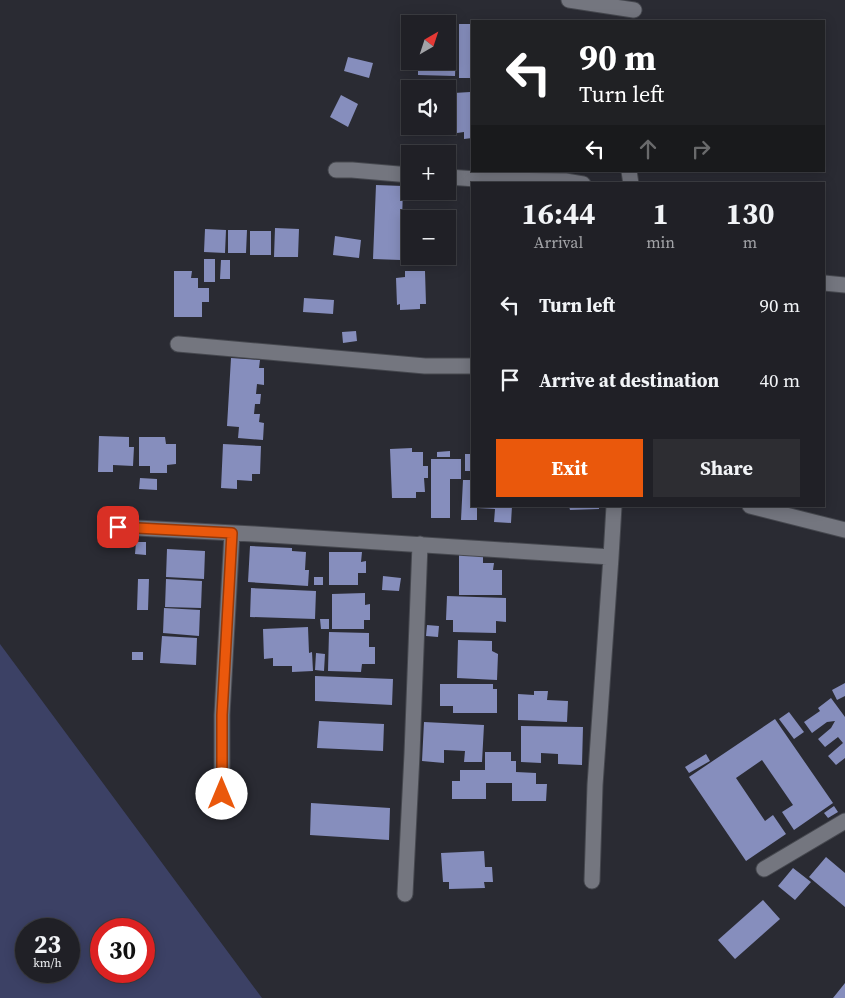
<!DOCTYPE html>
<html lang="en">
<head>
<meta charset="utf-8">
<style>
  :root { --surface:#202026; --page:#2d2d32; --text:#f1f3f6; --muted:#a2a3a7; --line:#3d3e43; --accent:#ea580c }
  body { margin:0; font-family:"Source Serif 4",serif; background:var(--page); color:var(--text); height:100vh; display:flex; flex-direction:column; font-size:19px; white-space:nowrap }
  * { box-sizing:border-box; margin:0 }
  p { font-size:16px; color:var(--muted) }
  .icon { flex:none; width:28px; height:28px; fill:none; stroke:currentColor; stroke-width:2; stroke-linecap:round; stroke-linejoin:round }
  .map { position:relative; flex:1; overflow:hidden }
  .details { position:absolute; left:471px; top:182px; width:354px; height:325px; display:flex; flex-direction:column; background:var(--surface); border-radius:0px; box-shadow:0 2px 12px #0003,0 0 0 1px var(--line) }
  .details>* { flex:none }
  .top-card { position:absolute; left:471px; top:20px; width:354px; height:152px; border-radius:0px; box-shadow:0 2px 12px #0003,0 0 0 1px var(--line); background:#202124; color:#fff; overflow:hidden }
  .needle { width:32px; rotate:39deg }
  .tools { position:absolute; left:401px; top:15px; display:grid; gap:10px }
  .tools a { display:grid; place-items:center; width:55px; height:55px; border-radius:0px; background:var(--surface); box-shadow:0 2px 12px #0003,0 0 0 1px var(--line); font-size:25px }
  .speed { position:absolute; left:15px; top:918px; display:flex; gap:10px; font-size:25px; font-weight:700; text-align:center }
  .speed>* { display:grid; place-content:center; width:65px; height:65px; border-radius:50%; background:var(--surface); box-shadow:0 2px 12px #0003,0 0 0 1px var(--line); line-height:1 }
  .speed small { font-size:12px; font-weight:400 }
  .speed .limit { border:8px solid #d22; background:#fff; color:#111 }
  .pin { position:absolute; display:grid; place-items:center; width:42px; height:42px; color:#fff; margin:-21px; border-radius:10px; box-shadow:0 2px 8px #0006 }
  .me { position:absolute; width:55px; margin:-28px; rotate:0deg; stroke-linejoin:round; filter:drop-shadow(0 0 4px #0008) }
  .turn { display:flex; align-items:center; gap:18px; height:105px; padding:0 25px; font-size:22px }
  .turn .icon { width:65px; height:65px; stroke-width:2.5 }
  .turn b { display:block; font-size:35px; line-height:42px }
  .lanes { display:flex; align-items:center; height:48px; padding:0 25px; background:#0003; justify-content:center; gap:25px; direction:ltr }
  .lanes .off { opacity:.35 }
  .eta { display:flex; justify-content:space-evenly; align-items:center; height:85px; text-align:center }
  .eta b { font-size:30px; font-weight:700; line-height:35px }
  .cta { display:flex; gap:10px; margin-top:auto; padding:10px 25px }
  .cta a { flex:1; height:58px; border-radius:0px; background:var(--accent); color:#fff; font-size:20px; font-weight:700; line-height:58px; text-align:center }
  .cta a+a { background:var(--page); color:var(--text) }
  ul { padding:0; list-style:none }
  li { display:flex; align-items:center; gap:15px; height:75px; padding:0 25px }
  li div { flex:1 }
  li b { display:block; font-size:19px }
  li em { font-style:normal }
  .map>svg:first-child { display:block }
</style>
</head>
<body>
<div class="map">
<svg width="845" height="998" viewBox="0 0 845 998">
  <rect width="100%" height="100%" fill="#2a2b33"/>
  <path fill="#3c4165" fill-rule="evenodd" d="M0,644l262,354h-262zM26,929h43v42h-43zM101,929h43v42h-43z"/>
  <path fill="#868ebd" d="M459,24h13v54h-13z
    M448,48h8l-1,28 -37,-1v-14h30z
    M348,57l25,6 -4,15 -25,-7z
    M470,92l1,9h1v37l-8,1v-7l-7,1 -3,-40z
    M341,95l17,9 -10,23 -18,-10z
    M376,185l27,1 -2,74 -28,-1z
    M275,228l24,1 -1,28h-24z
    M205,229l21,1 -1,23 -21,-1z
    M228,230h19l-1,23h-18z
    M250,231h21v24h-21z
    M335,236l26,4 -2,18 -26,-3z
    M204,259h11v23h-11z
    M221,260h9v19h-10z
    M174,271h18l-1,7h7v10h11v14h-7v15h-28z
    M405,271h20l1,33h-6v5l-20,1v-6l-3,1 -1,-27 9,-1z
    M304,298l30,2 -1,14 -30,-2z
    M356,331l1,10 -14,2 -1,-11z
    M231,358l29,2 -1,8h5v17l-7,-1 -1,10h5l-1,10h-5l-1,10h6l-1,8 5,1 -1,17 -25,-2 1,-11 -12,-1z
    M99,436l30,1v10h5l-1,19 -20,-1v7h-15z
    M139,437h26l1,7h10v20l-9,1v8h-17v-7h-11z
    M223,444l38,2 -1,28h-8v7l-15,-1v9l-16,-1z
    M412,448v4h11v14h5v12h-4l1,14h-9v6h-24l-2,-49z
    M450,451v6h-13v-5z
    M465,454h7v17h-7z
    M431,459h30v20h-11v39h-19z
    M140,478l17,1v11l-18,-1z
    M463,480h9v26h40l-1,17 -17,-1 1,-13 -18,-1v12h-16z
    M569,506h30v3l-29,1z
    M136,542h10v13l-11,-1z
    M250,546l42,2v3l14,1 -1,18h4l-1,16 -60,-4z
    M167,549l38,2 -1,28 -38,-2z
    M329,552h33l-1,10 5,-1v12h-8v12h-29z
    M459,554h24v9h11l-1,7h9v25h-43z
    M383,576l18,2 -2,13 -17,-1z
    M314,577h9v8h-9z
    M138,579h11l-1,31h-11z
    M166,579l36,2 -1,27 -36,-1z
    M251,588l65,3 -1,28 -65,-2z
    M365,593v12l5,-1v16h-6v9h-32v-35z
    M447,596l59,2v24l-10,-1v12l-43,-1v-12h-7z
    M164,608l36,2 -1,26 -36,-3z
    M320,619h9v10h-8z
    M427,625l12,1 -1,11 -12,-1z
    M308,627l1,26 3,-1 1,19 -21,1v-6h-19v-8l-9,1 -1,-30z
    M329,632l40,1v14h6v17h-13l-1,8 -33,-1z
    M162,636l35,2 -1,27 -36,-2z
    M458,640l34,1v10l6,3 -1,26 -40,-2z
    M132,652h11v8h-11z
    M316,653l9,1 -1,17 -9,-1z
    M315,676l78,3 -1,26 -77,-4z
    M845,683v13l-8,4 -5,-10z
    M440,684h53v5h4v24h-44v-7h-13z
    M534,691h14l-1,9 21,1 -1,21 -49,-2v-26l16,1z
    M831,698l14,19v41l-9,7 -8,-9 15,-13 -5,-6 -13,10 -7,-8 13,-11 4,-7 -8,1 -15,11 -8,-11 16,-11 -2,-3z
    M789,712l15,20 -10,7 -15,-20z
    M775,719l58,84 -39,27 -12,-18 11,-7 -31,-45 -26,18 29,43 8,-6 13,19 -40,27 -57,-84z
    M319,721l65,3 -1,27 -66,-3z
    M424,722l60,3 -2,37h-18l1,-11 -21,-1v13l-22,-2z
    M521,726l62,1 -1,38 -24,-1v-10l-17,-1v10l-20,-1z
    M485,752h26v9h5v11l20,1v11h11l-1,17h-34v-18h-26v16h-34v-18h8v-11h25z
    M706,754l4,7 -21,12 -4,-6z
    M311,803l79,5 -1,32 -79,-5z
    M834,806l4,6 -10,6 -4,-5z
    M484,851l1,16h7l1,15h-9l1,6 -36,1v-7h-6l-2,-29z
    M826,857l19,16v34l-36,-30z
    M793,868l18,14 -16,18 -17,-14z
    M763,900l17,19 -45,40 -17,-19z
    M845,983v15h-12z"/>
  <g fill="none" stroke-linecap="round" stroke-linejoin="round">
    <g stroke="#46484f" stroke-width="17">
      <path id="minor" d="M569,0l65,10
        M336,170h16l58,5
        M629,171l2,13
        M448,177l42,3 75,1 18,3
        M824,283l21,2
        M178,344l247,22h47
        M750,506l95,24
        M117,527l137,7 357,23 3,-51
        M222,794v-79l10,-182
        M764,869l81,-48
        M592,881l3,-96 16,-228
        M405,894l7,-140 8,-210"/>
    </g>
    <use href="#minor" stroke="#74767f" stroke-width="15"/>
  </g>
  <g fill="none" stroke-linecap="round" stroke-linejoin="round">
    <g stroke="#983908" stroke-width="12">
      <path id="route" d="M118,527l114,6 -10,182v79"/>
    </g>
    <use href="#route" stroke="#ea580c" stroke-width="9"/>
  </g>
</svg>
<div class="tools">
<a><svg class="needle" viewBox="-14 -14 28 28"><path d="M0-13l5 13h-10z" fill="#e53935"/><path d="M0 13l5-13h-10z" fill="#a2a3a7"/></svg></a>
<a><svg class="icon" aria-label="sound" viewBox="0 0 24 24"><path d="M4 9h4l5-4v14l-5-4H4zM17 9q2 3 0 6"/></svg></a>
<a>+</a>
<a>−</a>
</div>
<div class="speed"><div>23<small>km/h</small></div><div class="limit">30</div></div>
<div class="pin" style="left:118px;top:527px;background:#d93025"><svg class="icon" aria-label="arrive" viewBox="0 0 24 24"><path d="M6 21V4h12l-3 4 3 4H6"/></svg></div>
<svg class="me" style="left:222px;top:794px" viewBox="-20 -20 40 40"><circle r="19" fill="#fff"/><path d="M0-13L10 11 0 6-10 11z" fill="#ea580c"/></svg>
<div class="top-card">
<div class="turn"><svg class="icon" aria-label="left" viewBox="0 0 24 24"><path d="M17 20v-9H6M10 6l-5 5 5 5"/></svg><div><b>90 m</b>Turn left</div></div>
<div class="lanes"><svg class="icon" aria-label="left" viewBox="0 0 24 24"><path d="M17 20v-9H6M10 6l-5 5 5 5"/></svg><svg class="icon off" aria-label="ahead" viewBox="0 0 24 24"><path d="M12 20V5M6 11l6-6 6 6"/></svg><svg class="icon off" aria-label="right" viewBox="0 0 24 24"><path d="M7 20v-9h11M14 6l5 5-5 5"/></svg></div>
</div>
<section class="details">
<div class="eta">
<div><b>16:44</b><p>Arrival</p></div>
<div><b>1</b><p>min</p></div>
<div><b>130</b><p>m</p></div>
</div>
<ul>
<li><svg class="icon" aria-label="left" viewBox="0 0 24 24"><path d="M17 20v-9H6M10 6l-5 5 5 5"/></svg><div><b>Turn left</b></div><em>90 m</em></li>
<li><svg class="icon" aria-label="arrive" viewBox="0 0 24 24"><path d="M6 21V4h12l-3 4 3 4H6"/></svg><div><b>Arrive at destination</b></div><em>40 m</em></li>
</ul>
<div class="cta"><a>Exit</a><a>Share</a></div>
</section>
</div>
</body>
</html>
